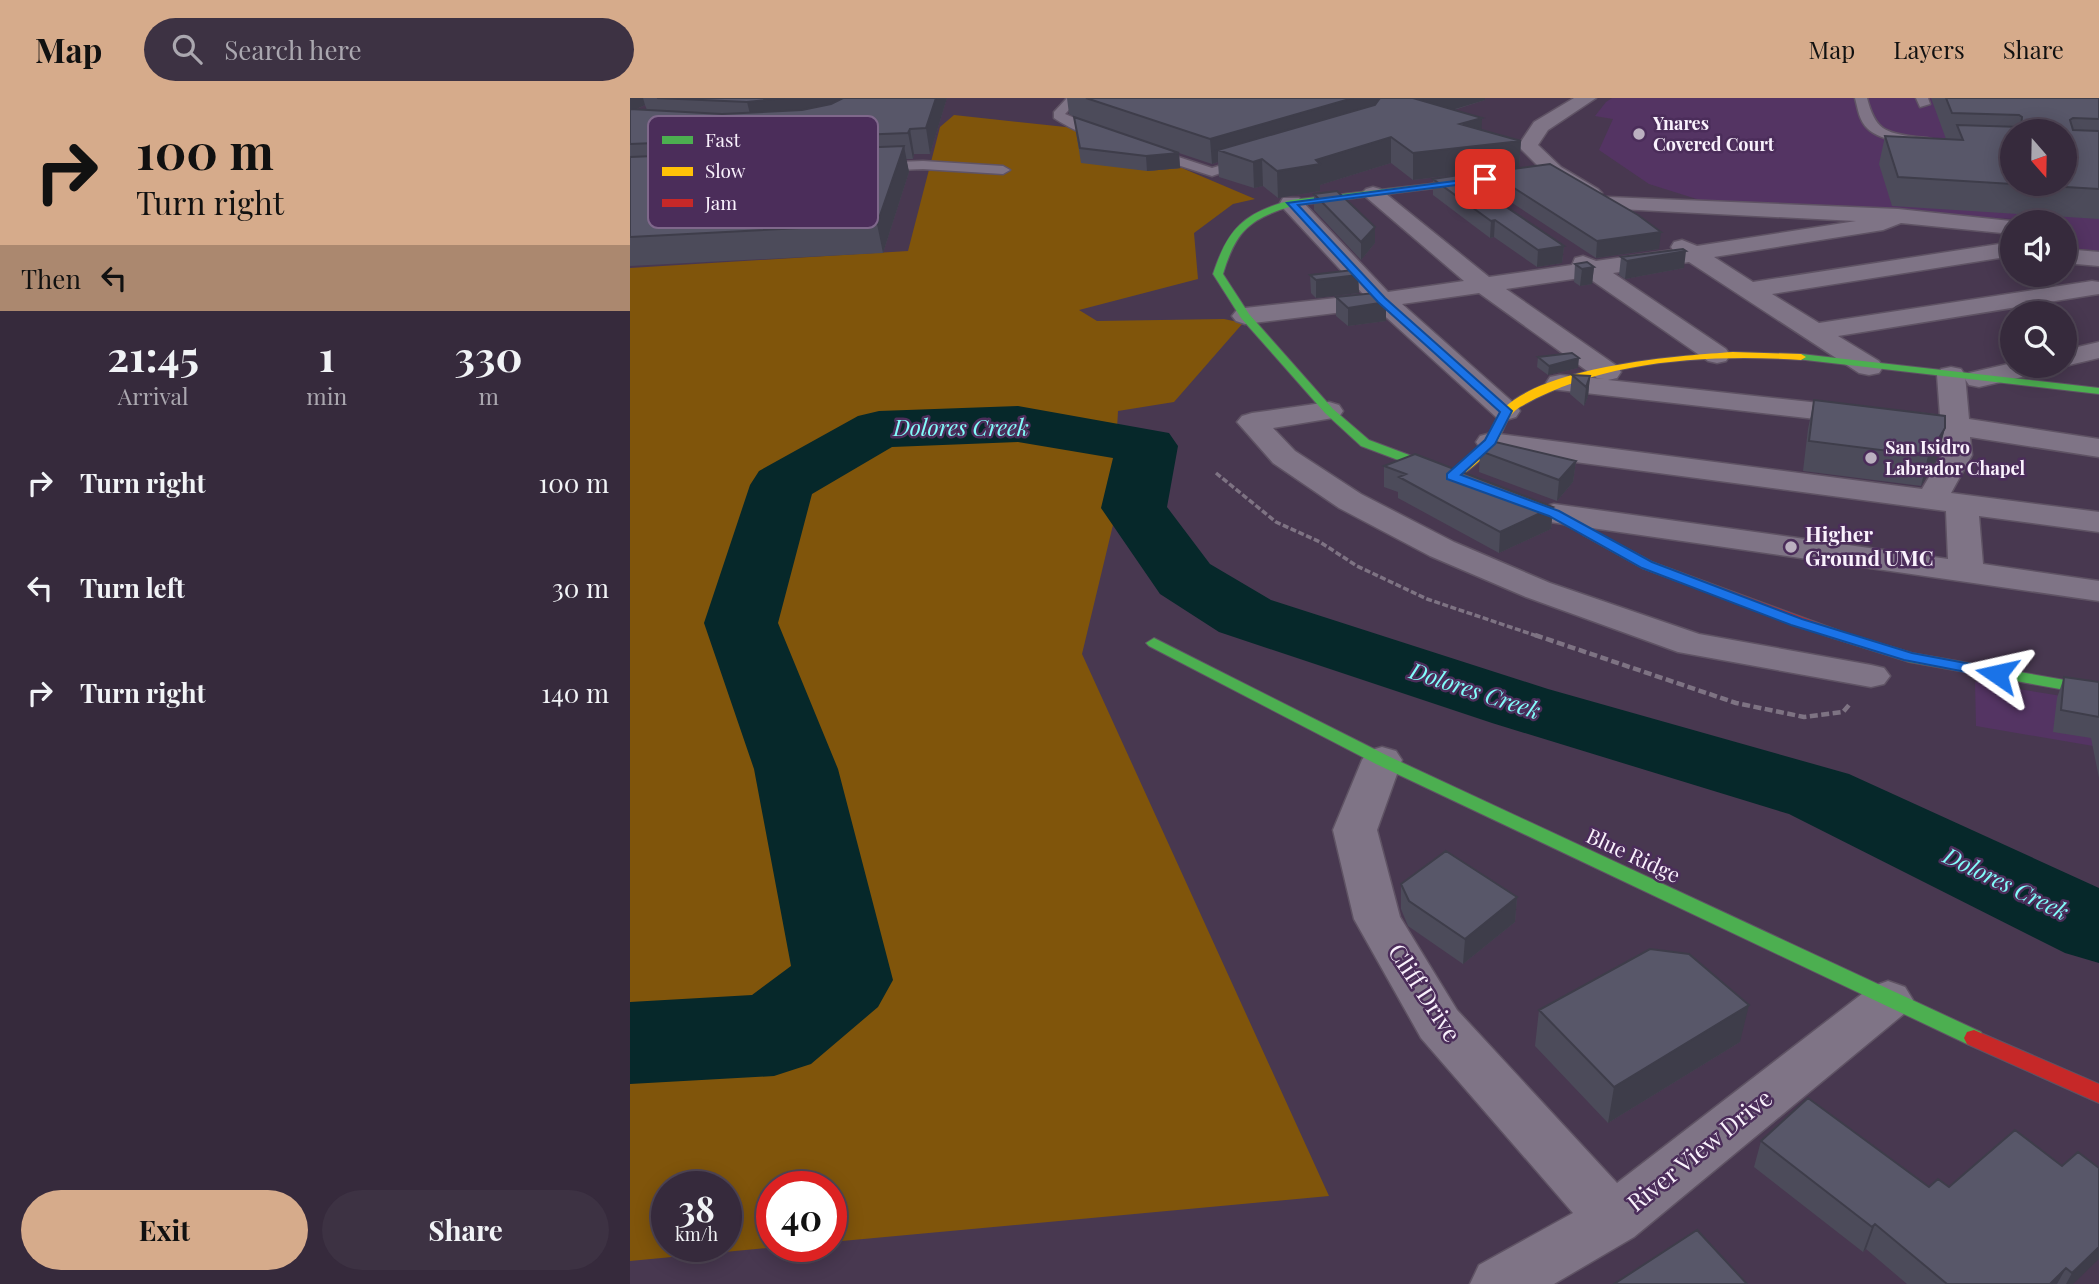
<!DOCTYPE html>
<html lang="en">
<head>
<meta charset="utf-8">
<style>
  :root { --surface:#362a3c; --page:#3d3243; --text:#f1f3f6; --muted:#aaa7af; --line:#504656; --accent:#d6ab8b }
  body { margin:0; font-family:"Playfair Display",serif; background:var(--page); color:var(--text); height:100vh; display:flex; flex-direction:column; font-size:26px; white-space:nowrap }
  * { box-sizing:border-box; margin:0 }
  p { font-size:23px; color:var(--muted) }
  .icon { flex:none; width:38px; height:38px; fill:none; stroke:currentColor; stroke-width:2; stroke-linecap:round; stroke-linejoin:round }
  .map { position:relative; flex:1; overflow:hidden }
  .panel { display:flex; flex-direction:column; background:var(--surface); width:630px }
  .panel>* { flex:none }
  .hud { background:#d6ab8b; color:#111; overflow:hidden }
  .needle { width:46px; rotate:160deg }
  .buttons { position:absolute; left:1370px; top:21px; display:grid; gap:14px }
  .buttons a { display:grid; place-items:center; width:77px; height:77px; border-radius:50%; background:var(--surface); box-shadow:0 4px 18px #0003,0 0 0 2px var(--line); font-size:35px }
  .speed { position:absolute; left:21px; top:1073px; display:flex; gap:14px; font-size:35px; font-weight:700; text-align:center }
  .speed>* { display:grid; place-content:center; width:91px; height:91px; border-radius:50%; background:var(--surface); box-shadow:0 4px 18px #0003,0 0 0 2px var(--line); line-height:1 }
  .speed small { font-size:18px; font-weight:400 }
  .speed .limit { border:10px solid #d22; background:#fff; color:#111 }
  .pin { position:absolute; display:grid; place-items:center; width:60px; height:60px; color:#fff; margin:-30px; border-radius:14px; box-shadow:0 4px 10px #0006 }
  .me { position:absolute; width:77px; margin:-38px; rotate:281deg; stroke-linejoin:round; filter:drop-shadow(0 0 5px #0008) }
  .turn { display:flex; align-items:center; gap:24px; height:147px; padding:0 21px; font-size:32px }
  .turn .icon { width:91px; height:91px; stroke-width:2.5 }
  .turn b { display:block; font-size:49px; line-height:60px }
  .then { display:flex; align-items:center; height:66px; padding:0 21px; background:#0003; gap:14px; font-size:26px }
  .eta { display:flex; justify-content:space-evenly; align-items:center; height:119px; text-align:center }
  .eta b { font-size:42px; font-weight:700; line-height:49px }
  .button { display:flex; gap:14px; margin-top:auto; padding:14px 21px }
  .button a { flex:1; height:80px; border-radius:42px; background:var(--accent); color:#111; font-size:28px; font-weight:700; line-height:80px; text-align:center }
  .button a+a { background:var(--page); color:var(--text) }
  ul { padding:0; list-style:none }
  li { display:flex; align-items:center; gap:21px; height:105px; padding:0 21px }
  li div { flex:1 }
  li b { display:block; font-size:26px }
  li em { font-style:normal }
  header { display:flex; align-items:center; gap:42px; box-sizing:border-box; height:98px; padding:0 35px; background:var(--accent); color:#111 }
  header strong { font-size:33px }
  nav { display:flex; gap:38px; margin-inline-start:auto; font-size:24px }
  .search { width:490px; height:63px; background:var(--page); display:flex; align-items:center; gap:18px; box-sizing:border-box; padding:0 24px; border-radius:38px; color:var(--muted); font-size:26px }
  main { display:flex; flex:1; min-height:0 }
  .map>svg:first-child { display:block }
</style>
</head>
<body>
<header>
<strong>Map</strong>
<div class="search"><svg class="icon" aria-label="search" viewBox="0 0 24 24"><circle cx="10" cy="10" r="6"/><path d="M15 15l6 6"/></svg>Search here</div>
<nav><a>Map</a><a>Layers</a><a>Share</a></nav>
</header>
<main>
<section class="panel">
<div class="hud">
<div class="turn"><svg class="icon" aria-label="right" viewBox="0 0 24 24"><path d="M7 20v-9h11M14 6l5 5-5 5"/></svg><div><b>100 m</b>Turn right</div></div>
<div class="then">Then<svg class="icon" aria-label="left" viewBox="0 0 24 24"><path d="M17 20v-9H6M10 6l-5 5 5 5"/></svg></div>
</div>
<div class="eta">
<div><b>21:45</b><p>Arrival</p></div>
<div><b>1</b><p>min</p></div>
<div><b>330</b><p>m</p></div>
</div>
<ul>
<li><svg class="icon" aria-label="right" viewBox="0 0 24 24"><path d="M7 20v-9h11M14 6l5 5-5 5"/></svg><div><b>Turn right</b></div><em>100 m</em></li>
<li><svg class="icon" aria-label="left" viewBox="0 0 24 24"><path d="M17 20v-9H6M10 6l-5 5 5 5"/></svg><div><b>Turn left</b></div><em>30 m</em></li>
<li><svg class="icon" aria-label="right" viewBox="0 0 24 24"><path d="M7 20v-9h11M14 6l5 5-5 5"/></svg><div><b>Turn right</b></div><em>140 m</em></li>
</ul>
<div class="button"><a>Exit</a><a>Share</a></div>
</section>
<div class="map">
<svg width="1469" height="1186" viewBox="0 0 1469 1186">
  <rect width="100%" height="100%" fill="#483850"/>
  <path fill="#543463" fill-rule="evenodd" d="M982,0h487v153l-34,-4v-25l-362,-21 -54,-17 -50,-34 14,-31 -18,-3 11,-14zM1382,33h53v53h-53z
    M1345,584l124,20v45l-123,-21z"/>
  <path fill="#80550b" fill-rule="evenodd" d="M324,17l121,13 72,43 35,-3 73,31 -22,5 -39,29 4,46 -119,31 18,11 127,-2 19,4 -69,79 -56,9 -1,18 13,25 -48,200 247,542 -498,46v-56h-59v60h17l-159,15v-993l278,-17 32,-124zM37,1088h59v60h-59z"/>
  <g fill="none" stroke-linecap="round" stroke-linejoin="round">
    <path fill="#06282a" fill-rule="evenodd" d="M388,308l151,27 9,13 -11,61 43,57 61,36 277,89 301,85 250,114v75l-34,-10 -276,-139 -297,-91 -273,-91 -59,-38 -59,-86 12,-50 -95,-16 -126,5 -80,47 -34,129 60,146 55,211 -15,27 -67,57 -37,12 -144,8v-82l122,-7 39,-29 -37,-197 -50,-146 46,-138 9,-14 99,-55 21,-5z"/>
    <g stroke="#5f5364" stroke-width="3">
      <path id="lane" d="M437,0h13l-15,16 48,20v6c-18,2 -45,-13 -59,-22v-6z
        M1225,0h12c8,31 17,35 49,39 8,1 15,0 22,5 -12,9 -59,-2 -70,-13 -9,-8 -10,-20 -13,-31z
        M1286,0h12l2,6 -10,3z
        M518,49l64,21 39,-12 7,4 -46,16 -69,-22 -2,-3z
        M293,63l80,5 7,4 -7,4 -80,-5 -51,2 -7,-4 7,-4z"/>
    </g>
    <g stroke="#5f5364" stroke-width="3">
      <path id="street" d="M944,0h22l-48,32 -10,15 23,22 37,22 4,4 -4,4 -7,2 -44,-24 -29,-29 16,-24z
        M743,89l7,2 109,88 83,-12 3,-7 8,-2 13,5 77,-11 -2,-3 3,-5 8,-2 15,6 159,-25 -256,-13 -3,-5 3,-5 8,-1 290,12 122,13h-8v12l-111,-11 -18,7 -169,27 39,25 259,-40v14l-240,38 47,29 273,-42 7,1v12l-7,1 -254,41 41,25 4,6 -4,6 -10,2 -10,-2 -170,-111 -76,11 113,76 4,6 -4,6 -9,2 -9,-2 -121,-84 -81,12 111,77 4,6 -4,6 -9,2 332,36 -3,-41 4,-6 10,-2 10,2 4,6 4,44 130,20v18l-129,-20 2,18 -21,38 148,19v20l-120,-16 4,48 116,17v20l-556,-80 -5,-7 5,-7 11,-3 394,55 -2,-48 -455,-60 -11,-3 -4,-6 4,-6 11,-3 431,56 20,-34 -1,-22 -391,-44 -4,-6 4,-6 10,-2 44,4 -7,-1 -118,-85 -77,11 114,101 4,6 -4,6 -10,3 -10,-3 -120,-109 -131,16 -9,-3 -4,-5 4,-5 9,-3 119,-13 -81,-87 -3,-5 3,-5h16l89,94 76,-11 -98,-84 -4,-4 4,-4z
        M1435,151l34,3v14l-34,-3z
        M1469,244v16l-34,8h-1l1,-16z
        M1382,265v3h36l-4,6 -65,15 -10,-2 -4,-6 4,-6z
        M699,304l10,3 4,6 -4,6 -66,11 22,23 66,43 93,48 96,41 149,51 172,31 13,3 6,8 -6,8 -13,3 -193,-35 -152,-55 -96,-41 -91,-48 -66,-45 -36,-41 5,-6 10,-3z
        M752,649l14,4 6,9 -25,70 23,87 57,93 160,173 254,-196 17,-6 17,6 8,13 -8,13 -271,224 -80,47h-84l9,-19 94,-52 -152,-175 -67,-119 -21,-89 29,-70 6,-9z"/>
    </g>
    <g stroke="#5f5364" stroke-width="2">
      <path id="fast" d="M910,73l4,2 -1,2 -251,31c-43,13 -56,25 -69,68l26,40 84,95 36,31 190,71 34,18 2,3 -2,3 -5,1 -39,-19 -188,-71 -36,-33 -84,-95 -28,-44c15,-46 31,-61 78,-74z
        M1171,256l298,34v6l-302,-35v-4z
        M1205,532l77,23 187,33v10l-190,-34 -79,-25 -2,-3 2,-3z
        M524,540l234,118 593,276 3,6 -3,6 -7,2 -7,-2 -591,-280 -227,-118 -3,-3z"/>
    </g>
    <g stroke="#5f5364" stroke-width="2">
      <path id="slow" d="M1103,254l68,2 5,3 -5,3c-92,-6 -199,0 -281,47 -14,9 -15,22 -23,35 -8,11 -36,39 -49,37l-2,-3c10,-12 26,-19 36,-32 10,-11 12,-27 23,-37 45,-41 168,-51 228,-55z"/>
    </g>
    <g stroke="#5f5364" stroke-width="2">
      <path id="jam" d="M958,430l64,34 188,69 2,3 -2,3h-10l-188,-69 -59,-33 -2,-3 2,-3z
        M1344,932l125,54v19l-132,-59 -3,-6 3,-6z"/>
    </g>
    <path stroke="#7e7383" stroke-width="3.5" stroke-dasharray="6 2.5" stroke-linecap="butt" d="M586,375l60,49 44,20 37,24 70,33 113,38"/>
    <path stroke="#7e7383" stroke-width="4.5" stroke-dasharray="8 3.5" stroke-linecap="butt" d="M905,537l201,68 68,14 39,-5 6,-7"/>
    <use href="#lane" fill="#7f7486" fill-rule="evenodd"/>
    <use href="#street" fill="#7f7486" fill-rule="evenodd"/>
    <use href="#fast" fill="#4caf50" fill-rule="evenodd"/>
    <use href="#slow" fill="#ffc107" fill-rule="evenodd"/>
    <use href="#jam" fill="#c62828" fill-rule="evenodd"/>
  </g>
  <path fill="#4c4b5a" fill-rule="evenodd" d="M0,0h317l-17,56h-16l-1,5h-7l3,13 -26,81 -253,13zM15,7l2,5h-12z
    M437,0h313l105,2 -31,10 28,20 39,11 -2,26 -106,13 -22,-17 -71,22v6l-42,7 -15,-12 -9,2 -35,-11 -1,-15 -6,2 -33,-11 1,15 -33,3 -66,-8 -5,-31 -2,-15 1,1 -6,-4z
    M1301,0h168v121l-207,-13 -13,-42 6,-28 61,3z
    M859,74l170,77 -63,9 -108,-71z
    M803,81l131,67 -2,17 -25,4 -43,-30 -4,1 -57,-43z
    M684,96l61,49 -14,17 -47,-50z
    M991,159l63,11 -59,11 -6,-4z
    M945,166l19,3 -2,17 -12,2 -6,-4z
    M680,177h48l1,18 -43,5 -5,-5z
    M706,199l50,24 -38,5 -12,-10z
    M908,259l40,11 -30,7 -11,-8z
    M942,277l18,1 -2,20 -4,10 -14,-12z
    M1184,302l131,28 -8,30 -16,28 -118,-15 5,-42z
    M850,353l96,10 -3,21 -16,19 -78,-29z
    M754,368l169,41 -2,22 -52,24 -101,-55v-6l-14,-5z
    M1434,579l35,5v96l-8,-40 -38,-6 4,-34z
    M771,786l116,13 -2,25 -52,42 -55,-38 -7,-17z
    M909,912l201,32 -132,81 -73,-77z
    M1131,1043l168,46h20l113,-21 11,118h-166l-41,-35 -3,3 -109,-85z"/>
  <path fill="#3e3d4a" d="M0,0h13l2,7 -15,7z
    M154,0h72l-103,28 -6,-24z
    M306,0h11l-17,56 -4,-26z
    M723,0h27l-16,21 -146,31v12l-6,2 -2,-25z
    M783,0h72v2l-73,22z
    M852,20l-1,25 40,-2 -2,26 -106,13v-27l47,-29z
    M280,31l4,25 -1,5 -5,-26z
    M761,39v26l-71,22v6l-42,7 -1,-27z
    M274,48l5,26 -26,81 -6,-29z
    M549,55l1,15 -33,3 -1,-15z
    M632,61l1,27 -9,2 -1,-26z
    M865,122l-1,17 -4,1 1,-17z
    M745,129v16l-14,17v-18z
    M1031,134l-2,17 -63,9 1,-17z
    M934,148l-2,17 -25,4 1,-17z
    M1056,153l-2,17 -59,11 2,-18z
    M964,169l-2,17 -12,2 2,-17z
    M728,177l1,18 -43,5v-18z
    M756,204v19l-38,5v-18z
    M949,260l-1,10 -30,7 1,-9z
    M960,278l-2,20 -4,10 2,-19z
    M1315,330l-8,30 -16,28 7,-30z
    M946,363l-3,21 -16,19 2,-21z
    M923,409l-2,22 -52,24 1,-21z
    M887,799l-2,25 -52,42 2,-25z
    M1119,907l-9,37 -132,81 6,-36z
    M1245,1126l-9,25 -3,3 9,-25z
    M1469,1149v12l-26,25h-7l6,-11z
    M1436,1170l-9,16h-7z"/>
  <path fill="#585769" stroke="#3e3d4a" stroke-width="2" d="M27,0h127l-37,4z
    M213,0h93l-10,30 -16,1 -2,4 -278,11v-35l92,5 80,-4 29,-6z
    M456,0h267l-143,41z
    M750,0h33l69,20 -22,6 61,17 -108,12 -22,-16 -75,23 4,4 -43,7 -15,-12 -9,3 -35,-12 157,-45z
    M1316,0h153v21l-26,-1 -3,2 3,10 26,1v58l-86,-5h52v-53h-53v53l-114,-7 -13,-41 78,4 -6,-15 64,2 1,-10 -3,-2 -67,-2z
    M444,19l105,36 -33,3 -66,-8z
    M274,48l-27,78 -247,13v-80z
    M920,66l88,51 23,17 -64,9 -108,-69z
    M829,77l105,71 -26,4 -43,-30 -4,1 -58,-42z
    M707,93l38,36 -14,15 -47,-48z
    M1053,151l3,2 -59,10 -6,-4z
    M957,164l7,5 -12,2 -7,-5z
    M723,172l5,5 -42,5 -6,-5z
    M745,195l11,9 -38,6 -12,-11z
    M942,255l7,5 -30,8 -11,-9z
    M942,277l18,1 -4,11z
    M1184,302l131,16v12l-17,28 -119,-15z
    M861,343l85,20 -17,19 -79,-29z
    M785,356l138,53 -53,25 -101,-55 7,-3 -22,-8z
    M1434,579l35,5v35l-38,-7z
    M816,753l71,46 -52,42 -56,-38 -8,-17z
    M1020,851l39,5 60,51 -135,82 -75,-77z
    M1178,1000l121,89 9,-8 11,8 66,-57 47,36 16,-14 21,16v79l-27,26 -6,-5 -16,16h-103l-72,-60 -3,3 -111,-86z
    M1067,1132l50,54h-133z"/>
  <path fill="#1a73e8" stroke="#114b97" stroke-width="2" d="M855,79l3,4 -190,24 87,93 127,113 -17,33 -34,31 98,36 93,51 150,57 110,34 91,17 2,4 -2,3 -6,1 -93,-18 -113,-35 -149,-57 -93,-52 -102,-37v-5l38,-34 15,-28 -122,-110 -91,-99z"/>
  <g fill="#bbb0c0" stroke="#4b2d5a" stroke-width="2.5">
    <circle cx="1009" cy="36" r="7"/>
    <circle cx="1241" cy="360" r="7"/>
    <circle cx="1161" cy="449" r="7"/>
  </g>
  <g text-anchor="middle" stroke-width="5" stroke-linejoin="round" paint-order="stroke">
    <g font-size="18" font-weight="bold" fill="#f9f1fc" stroke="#4b2d5a" text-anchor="start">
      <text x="1023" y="32">Ynares<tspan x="1023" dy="21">Covered Court</tspan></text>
      <text x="1255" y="356">San Isidro<tspan x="1255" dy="21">Labrador Chapel</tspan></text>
    </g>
    <g font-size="21" font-weight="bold" fill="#f9f1fc" stroke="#4b2d5a" text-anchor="start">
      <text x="1175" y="444">Higher<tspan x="1175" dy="24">Ground UMC</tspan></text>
    </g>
    <g font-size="21" fill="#f9f1fc" stroke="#4b2d5a">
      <text transform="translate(1003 758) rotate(25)" y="7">Blue Ridge</text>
    </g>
    <g font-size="23" font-style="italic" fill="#82fcfa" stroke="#4b2d5a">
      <text x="331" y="338">Dolores Creek</text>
      <text transform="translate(845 593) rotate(18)" y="8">Dolores Creek</text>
      <text transform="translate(1376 786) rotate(26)" y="8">Dolores Creek</text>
    </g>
    <g font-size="24" fill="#f9f1fc" stroke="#4b2d5a">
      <text transform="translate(794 895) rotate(57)" y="8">Cliff Drive</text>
      <text transform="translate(1070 1053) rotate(-39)" y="8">River View Drive</text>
    </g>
  </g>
  <rect x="18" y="18" width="230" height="112" rx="10" fill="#4b2d5a" stroke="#7f688b" stroke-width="2"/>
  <rect x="32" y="38" width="31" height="8" fill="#4caf50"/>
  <rect x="32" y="69" width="31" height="9" fill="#ffc107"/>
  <rect x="32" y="101" width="31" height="8" fill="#c62828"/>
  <g font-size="19" fill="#f9f1fc">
    <text x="75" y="49">Fast</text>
    <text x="75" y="80">Slow</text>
    <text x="75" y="112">Jam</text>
  </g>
</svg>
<div class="buttons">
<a><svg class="needle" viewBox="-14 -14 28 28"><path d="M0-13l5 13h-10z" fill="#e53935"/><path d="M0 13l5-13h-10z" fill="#aaa7af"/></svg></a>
<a><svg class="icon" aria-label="sound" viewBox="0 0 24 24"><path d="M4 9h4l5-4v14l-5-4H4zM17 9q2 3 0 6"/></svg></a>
<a><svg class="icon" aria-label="search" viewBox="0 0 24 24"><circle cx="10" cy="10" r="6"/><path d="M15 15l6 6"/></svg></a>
</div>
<div class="speed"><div>38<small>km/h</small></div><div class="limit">40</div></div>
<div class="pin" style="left:855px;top:81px;background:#d93025"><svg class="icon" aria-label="arrive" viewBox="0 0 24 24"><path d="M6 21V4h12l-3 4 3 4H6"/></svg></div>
<svg class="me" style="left:1367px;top:576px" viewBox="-20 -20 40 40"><path d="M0-17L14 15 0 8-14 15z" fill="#1a73e8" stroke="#fff" stroke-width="4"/></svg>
</div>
</main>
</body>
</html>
